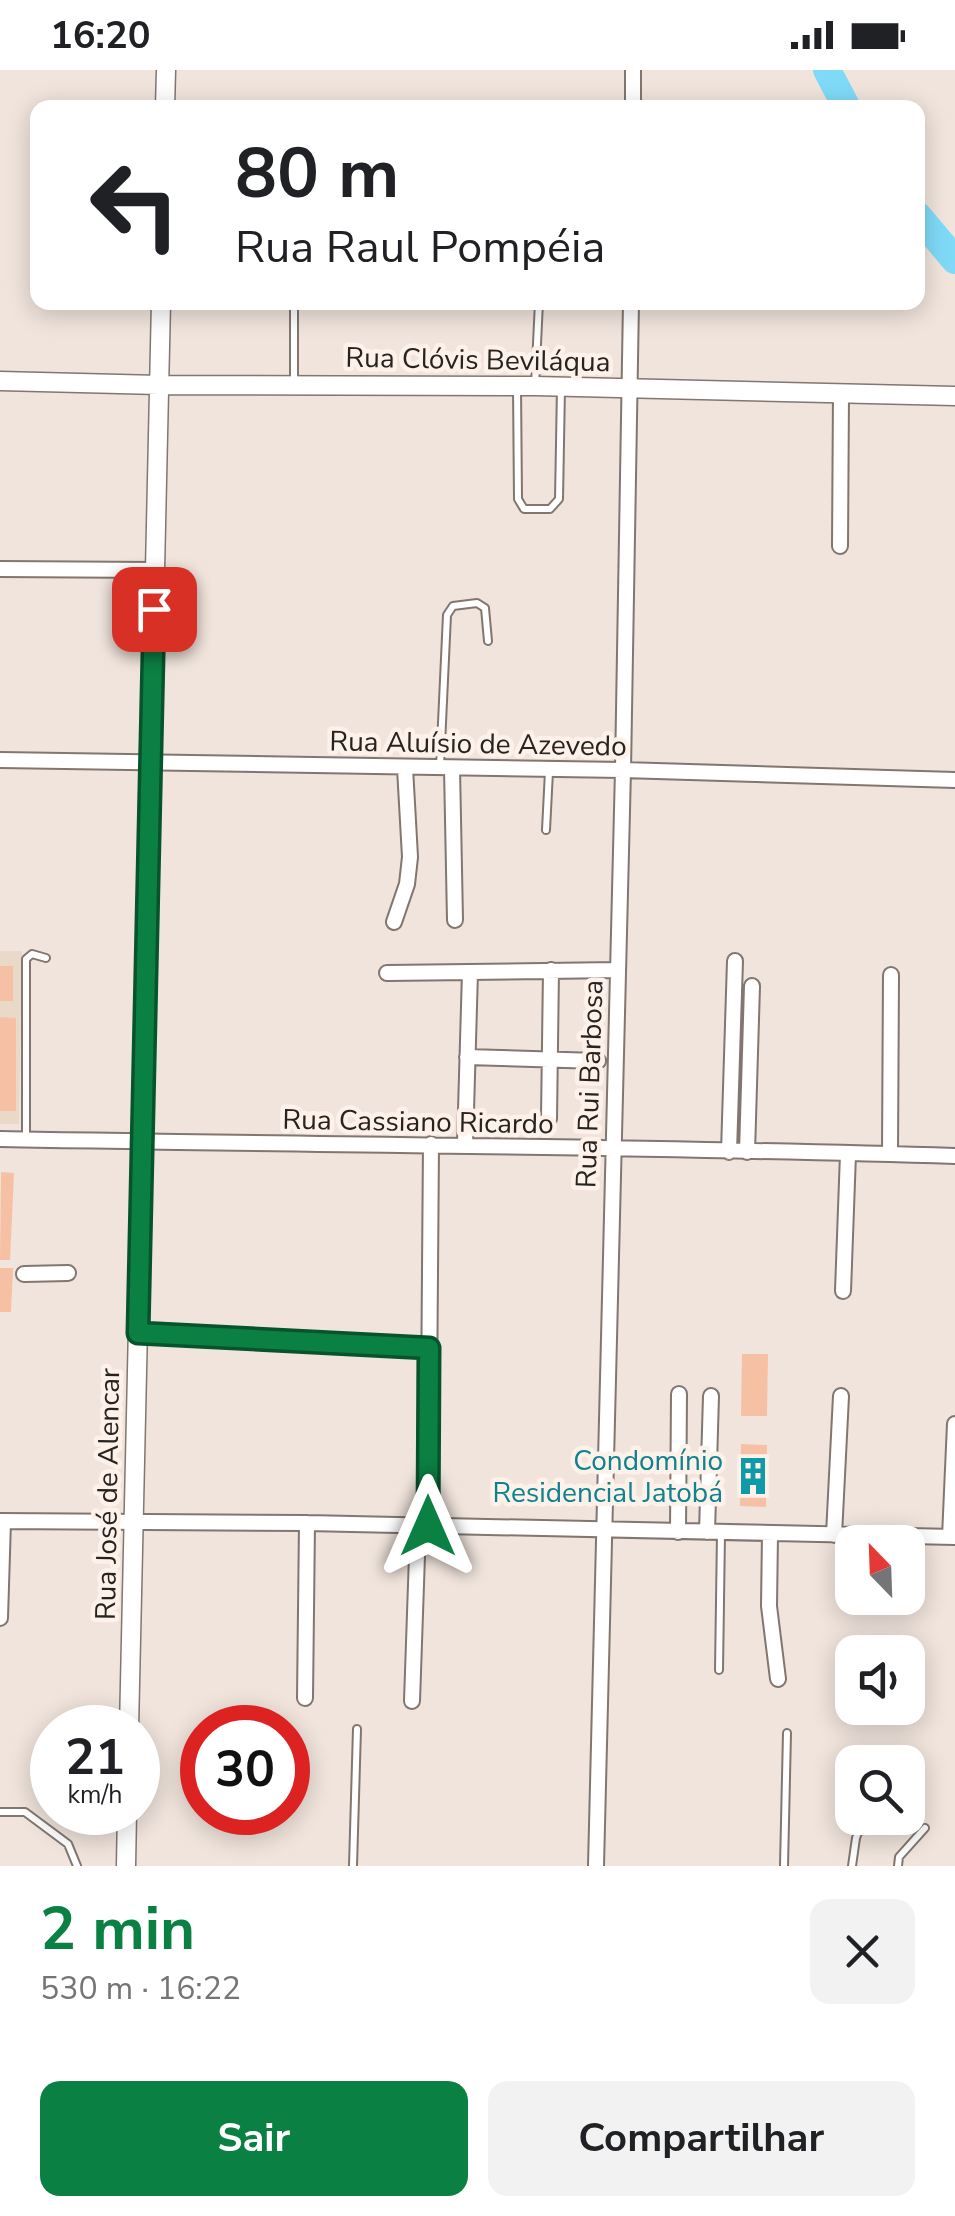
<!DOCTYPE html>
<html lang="pt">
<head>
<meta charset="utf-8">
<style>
  :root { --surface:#fff; --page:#f2f2f2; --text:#202124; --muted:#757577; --accent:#0b8043 }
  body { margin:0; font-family:"Nunito Sans",sans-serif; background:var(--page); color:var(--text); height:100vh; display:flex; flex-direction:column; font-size:38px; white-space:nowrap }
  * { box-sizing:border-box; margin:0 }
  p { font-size:32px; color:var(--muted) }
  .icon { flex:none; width:55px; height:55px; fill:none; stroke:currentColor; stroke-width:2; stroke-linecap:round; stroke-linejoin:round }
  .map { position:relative; height:1796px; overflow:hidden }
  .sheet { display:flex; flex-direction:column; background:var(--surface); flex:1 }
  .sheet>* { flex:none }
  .banner { position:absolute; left:30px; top:30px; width:895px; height:210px; border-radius:20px; box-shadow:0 5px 25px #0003; background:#fff; color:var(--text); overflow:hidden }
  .needle { width:65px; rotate:337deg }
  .fabs { position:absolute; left:835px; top:1455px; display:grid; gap:20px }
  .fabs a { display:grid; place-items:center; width:90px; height:90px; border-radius:20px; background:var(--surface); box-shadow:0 5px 25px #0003; font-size:50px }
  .speed { position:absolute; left:30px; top:1635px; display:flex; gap:20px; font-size:50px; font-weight:700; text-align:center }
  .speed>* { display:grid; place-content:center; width:130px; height:130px; border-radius:50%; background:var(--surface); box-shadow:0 5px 25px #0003; line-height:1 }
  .speed small { font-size:25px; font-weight:400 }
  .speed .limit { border:15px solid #d22; background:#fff; color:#111 }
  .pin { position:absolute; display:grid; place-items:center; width:85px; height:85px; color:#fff; margin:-42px; border-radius:20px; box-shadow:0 5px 15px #0006 }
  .me { position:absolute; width:110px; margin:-55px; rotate:0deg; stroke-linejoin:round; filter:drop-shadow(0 0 8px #0008) }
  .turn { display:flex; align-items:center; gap:35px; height:210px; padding:0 40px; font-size:45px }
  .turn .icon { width:130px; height:130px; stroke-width:2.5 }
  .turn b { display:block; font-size:70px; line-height:85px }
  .round { display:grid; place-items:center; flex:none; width:105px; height:105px; border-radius:20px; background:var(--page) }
  .headline { display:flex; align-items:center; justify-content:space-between; height:170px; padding:0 40px }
  h1 { font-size:60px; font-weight:700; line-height:75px; color:var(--accent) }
  .cta { display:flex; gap:20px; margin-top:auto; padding:20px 40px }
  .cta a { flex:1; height:115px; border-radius:20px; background:var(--accent); color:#fff; font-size:40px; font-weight:700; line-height:115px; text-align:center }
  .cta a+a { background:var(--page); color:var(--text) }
  .status { display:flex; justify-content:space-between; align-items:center; height:70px; padding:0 50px; background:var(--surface); direction:ltr }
  .status svg { height:28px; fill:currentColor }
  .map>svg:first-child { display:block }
</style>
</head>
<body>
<div class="status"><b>16:20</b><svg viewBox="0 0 49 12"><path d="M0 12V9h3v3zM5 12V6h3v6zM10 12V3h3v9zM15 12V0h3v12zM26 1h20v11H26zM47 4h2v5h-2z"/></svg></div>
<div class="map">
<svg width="955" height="1796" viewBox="0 0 955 1796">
  <rect width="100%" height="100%" fill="#f0e4dc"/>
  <path fill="#ead9c8" d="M0,881h22l-3,173h-19z"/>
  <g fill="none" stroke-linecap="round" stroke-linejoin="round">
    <path stroke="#7fdaf7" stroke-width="28" d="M827,0l20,38
      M918,146l37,44"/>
  </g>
  <path fill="#f6c0a5" d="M0,896h13v35h-13z
    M0,947l16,1v93h-16z
    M1,1102l13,1 -4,87h-10z
    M0,1198h13l-2,44h-11z
    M742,1284h26l-1,62h-26z
    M741,1374l26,1 -1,62 -26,-1z"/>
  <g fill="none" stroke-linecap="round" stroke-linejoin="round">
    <g stroke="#817670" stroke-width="10">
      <path id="service" d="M294,232v81
        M535,315l4,-83
        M517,317l1,112 6,10h26l9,-10 2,-112
        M440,696l7,-151 6,-9 24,-3 8,5 3,33
        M546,760l3,-59
        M26,1069v-180l6,-5 14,4
        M719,1600l2,-137
        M0,1742h25l43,32 9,22
        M353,1796l4,-137
        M784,1796l3,-133
        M852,1796l4,-28 8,-20
        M898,1796l1,-9 26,-29"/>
    </g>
    <g stroke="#817670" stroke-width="18">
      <path id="minor" d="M633,38v-38
        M840,476l1,-153
        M0,499l155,1
        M0,690l623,10 332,10
        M452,698l3,152
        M394,852l13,-38 3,-27 -5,-89
        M387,903l230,-3
        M467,987l131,4
        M549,1049l2,-149
        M0,1069c318,6 637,7 955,17
        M465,1075l5,-173
        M729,1082l6,-191
        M747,1082l5,-166
        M890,1084l1,-179
        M24,1204l44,-1
        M843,1221l5,-137
        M138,1263l291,16
        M0,1451l307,2 648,14
        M428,1457l3,-383
        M678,1462l1,-138
        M707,1462l4,-136
        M770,1464l-1,72 9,73
        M834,1465l7,-139
        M950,1467l5,-113
        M0,1548l3,-97
        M305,1628l2,-175
        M412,1631l6,-175
        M596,1796l27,-1096 8,-468"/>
    </g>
    <g stroke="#817670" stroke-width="21">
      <path id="tertiary" d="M165,38l1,-38
        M0,311l159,4 376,1 420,10
        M129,1658l32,-1426
        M126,1796l1,-54"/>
    </g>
    <use href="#service" stroke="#fff" stroke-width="6"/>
    <use href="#minor" stroke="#fff" stroke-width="14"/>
    <use href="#tertiary" stroke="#fff" stroke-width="18"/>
  </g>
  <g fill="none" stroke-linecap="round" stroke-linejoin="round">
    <g stroke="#07532c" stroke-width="25">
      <path id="route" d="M154,539l-16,724 291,15 -1,178"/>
    </g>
    <use href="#route" stroke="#0b8043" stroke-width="18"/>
  </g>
  <defs>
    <g id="building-bare" transform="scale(3)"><path d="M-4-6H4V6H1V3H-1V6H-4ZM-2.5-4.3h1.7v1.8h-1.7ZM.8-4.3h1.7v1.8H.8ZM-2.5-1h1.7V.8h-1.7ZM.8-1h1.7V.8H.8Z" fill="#0f9aa8" stroke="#fdf1e9" stroke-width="2.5" paint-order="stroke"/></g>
  </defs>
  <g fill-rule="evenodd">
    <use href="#building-bare" x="753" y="1406"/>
  </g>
  <g text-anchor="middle" stroke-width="9" stroke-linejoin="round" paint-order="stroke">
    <g font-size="28" fill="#272320" stroke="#fdf1e9">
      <text transform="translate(478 289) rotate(1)" y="10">Rua Clóvis Beviláqua</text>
      <text transform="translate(478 673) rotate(1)" y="10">Rua Aluísio de Azevedo</text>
      <text transform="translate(589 1014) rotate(-88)" y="10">Rua Rui Barbosa</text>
      <text transform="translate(418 1051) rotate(1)" y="10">Rua Cassiano Ricardo</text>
      <text transform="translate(107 1424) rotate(-89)" y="10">Rua José de Alencar</text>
    </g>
    <g font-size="28" fill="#0d838f" stroke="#fdf1e9" text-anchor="end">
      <text x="723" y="1400">Condomínio<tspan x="723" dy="32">Residencial Jatobá</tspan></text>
    </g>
  </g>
</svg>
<div class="fabs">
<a><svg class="needle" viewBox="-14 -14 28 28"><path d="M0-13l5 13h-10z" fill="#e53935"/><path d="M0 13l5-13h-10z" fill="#757577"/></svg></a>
<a><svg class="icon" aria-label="sound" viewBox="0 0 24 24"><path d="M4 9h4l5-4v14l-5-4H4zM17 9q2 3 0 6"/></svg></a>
<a><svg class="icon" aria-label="search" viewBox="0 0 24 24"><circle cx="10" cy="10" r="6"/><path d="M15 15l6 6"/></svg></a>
</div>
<div class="speed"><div>21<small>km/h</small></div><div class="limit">30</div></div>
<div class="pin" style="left:154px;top:539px;background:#d93025"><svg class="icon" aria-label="arrive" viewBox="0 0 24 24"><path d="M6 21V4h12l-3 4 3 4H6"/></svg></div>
<svg class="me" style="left:428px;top:1456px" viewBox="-20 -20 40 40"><path d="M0-17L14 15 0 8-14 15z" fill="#0b8043" stroke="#fff" stroke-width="4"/></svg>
<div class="banner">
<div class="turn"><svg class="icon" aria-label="left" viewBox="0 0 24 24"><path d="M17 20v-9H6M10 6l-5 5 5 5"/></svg><div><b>80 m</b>Rua Raul Pompéia</div></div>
</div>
</div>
<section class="sheet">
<div class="headline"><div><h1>2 min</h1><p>530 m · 16:22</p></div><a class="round"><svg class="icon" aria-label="close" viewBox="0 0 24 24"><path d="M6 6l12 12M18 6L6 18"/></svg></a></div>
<div class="cta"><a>Sair</a><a>Compartilhar</a></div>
</section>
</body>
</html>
